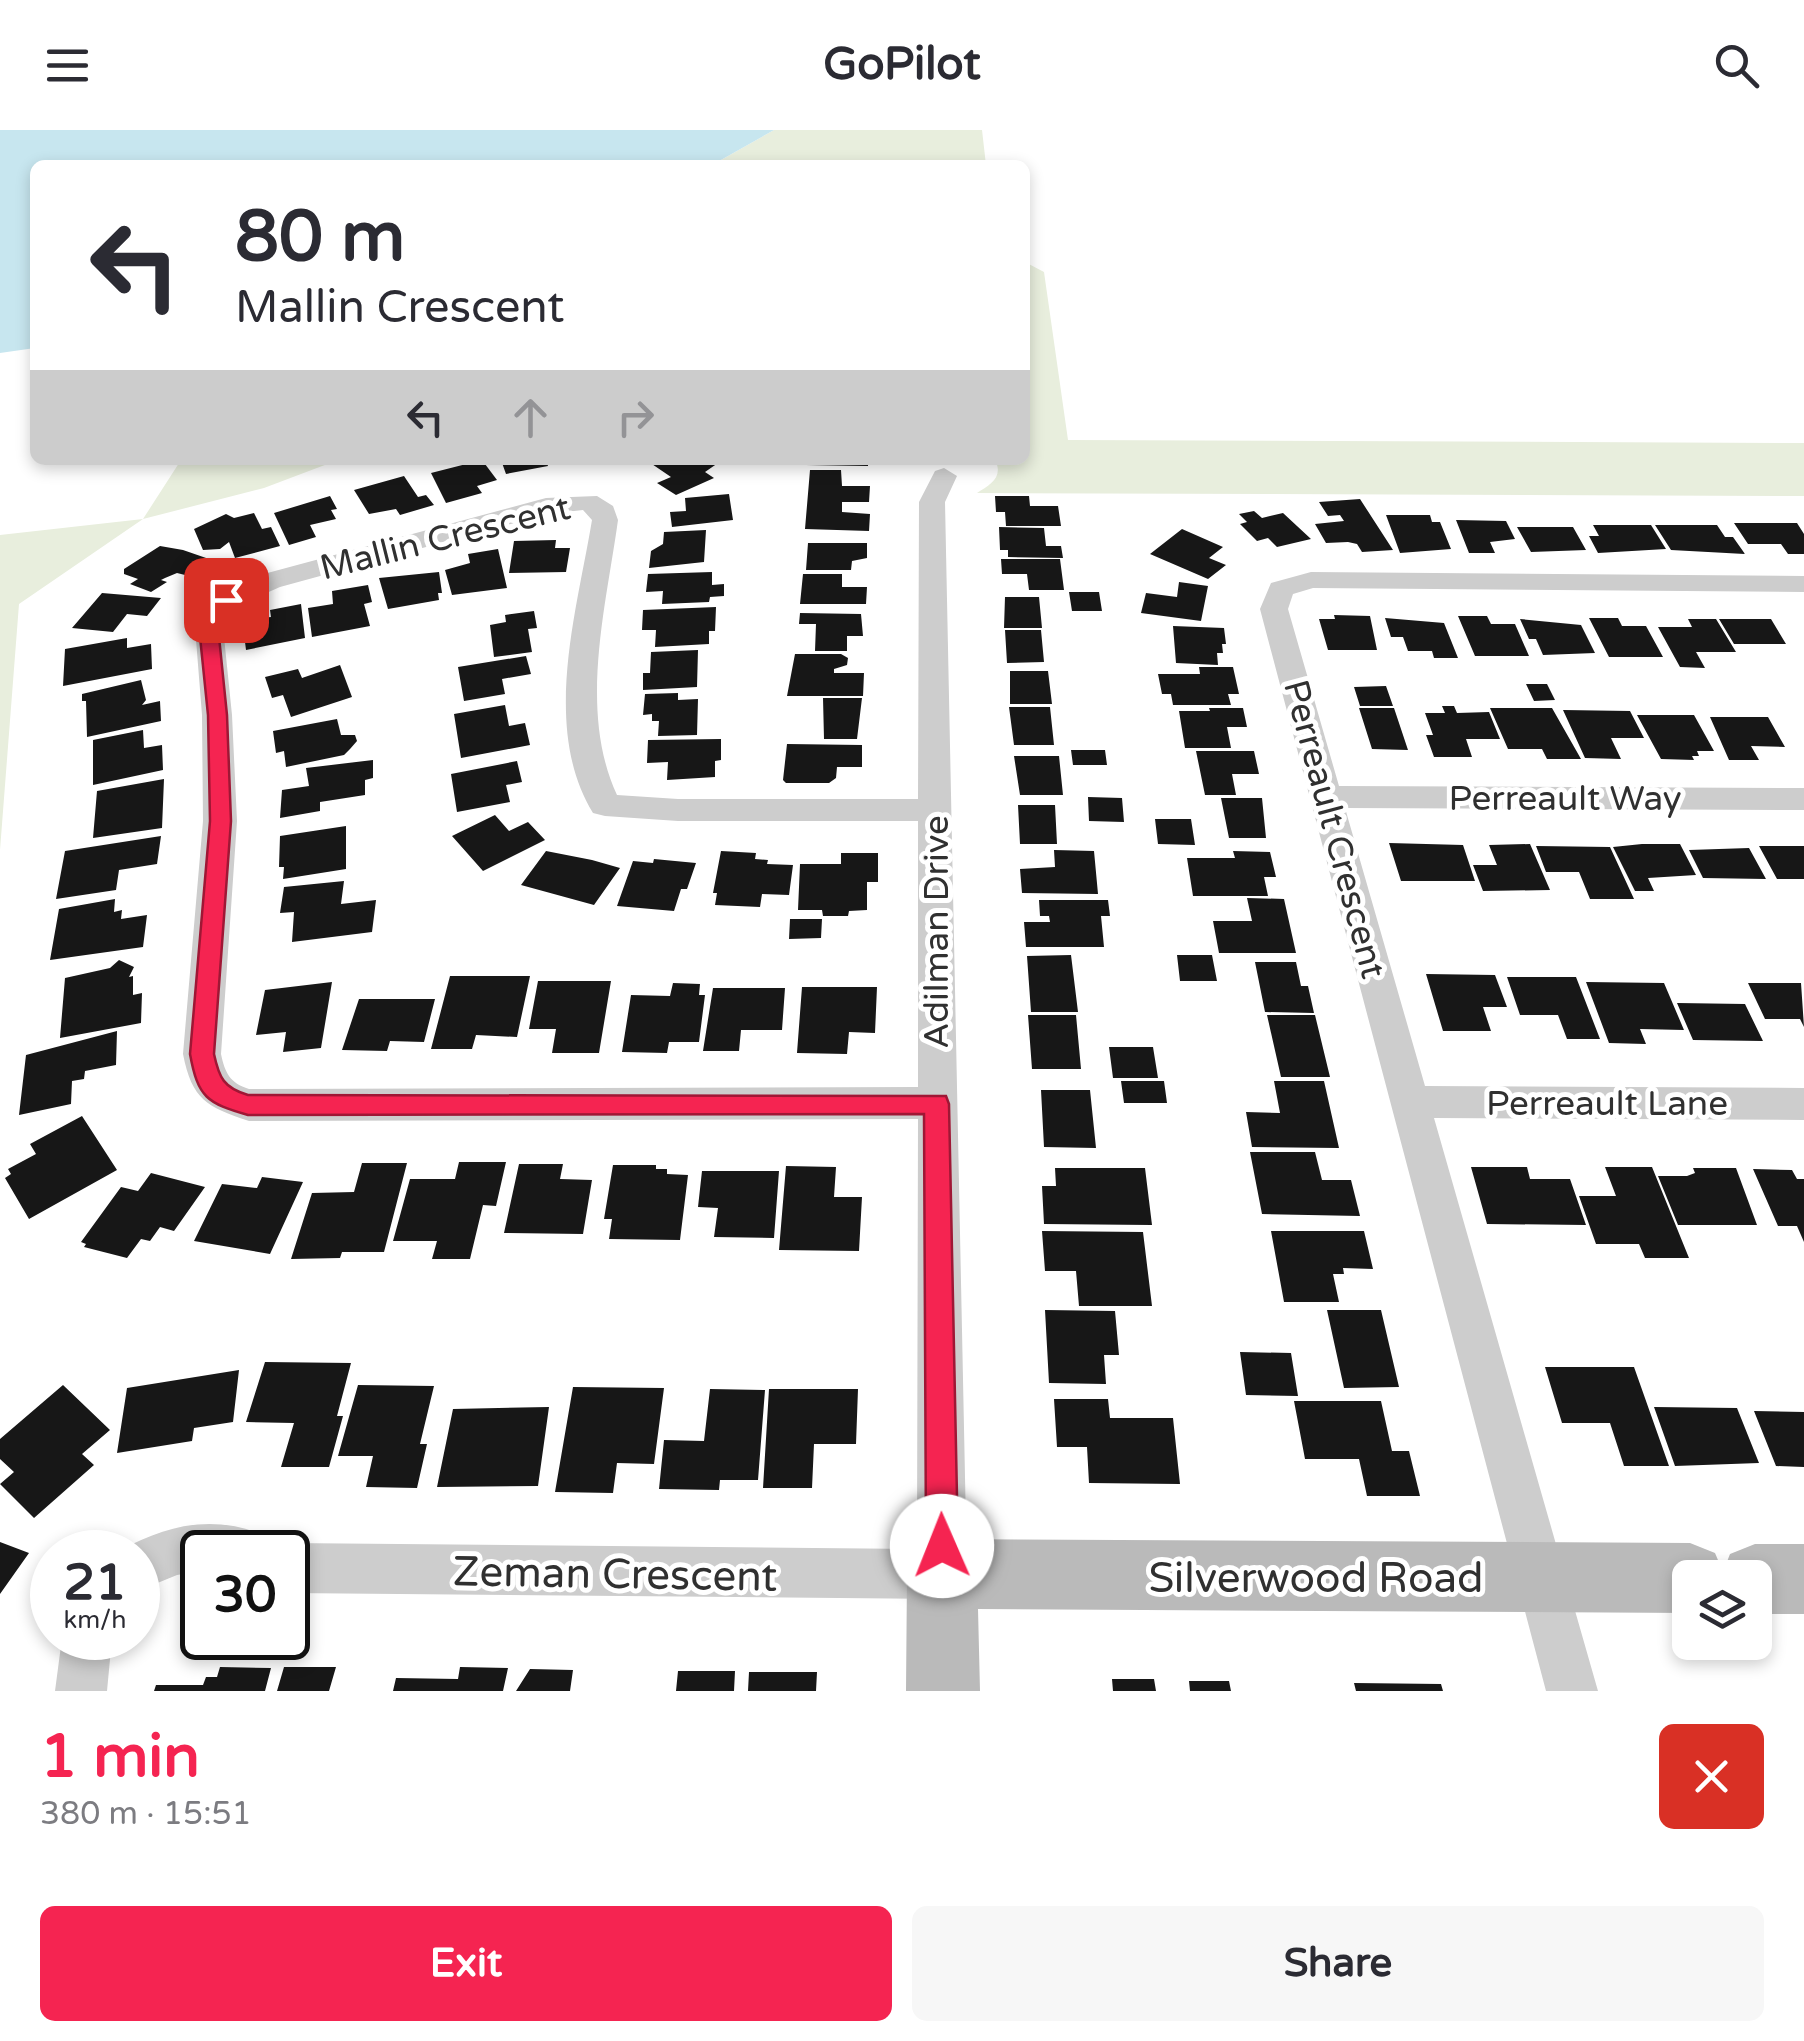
<!DOCTYPE html>
<html lang="en">
<head>
<meta charset="utf-8">
<style>
  :root { --surface:#fff; --page:#f7f7f7; --text:#2b2b33; --muted:#7c7c81; --accent:#f52451 }
  body { margin:0; font-family:"Varela Round",sans-serif; background:var(--page); color:var(--text); height:100vh; display:flex; flex-direction:column; font-size:38px; white-space:nowrap }
  * { box-sizing:border-box; margin:0 }
  p { font-size:32px; color:var(--muted) }
  .icon { flex:none; width:55px; height:55px; fill:none; stroke:currentColor; stroke-width:2; stroke-linecap:round; stroke-linejoin:round }
  .map { position:relative; height:1561px; overflow:hidden }
  .details { display:flex; flex-direction:column; background:var(--surface); flex:1 }
  .details>* { flex:none }
  .guide { position:absolute; left:30px; top:30px; width:1000px; height:305px; border-radius:15px; box-shadow:0 5px 15px #0003; background:#fff; color:var(--text); overflow:hidden }
  .fabs { position:absolute; left:1672px; top:1430px; display:grid; gap:20px }
  .fabs a { display:grid; place-items:center; width:100px; height:100px; border-radius:15px; background:var(--surface); box-shadow:0 5px 15px #0003; font-size:50px }
  .speed { position:absolute; left:30px; top:1400px; display:flex; gap:20px; font-size:50px; font-weight:700; text-align:center }
  .speed>* { display:grid; place-content:center; width:130px; height:130px; border-radius:50%; background:var(--surface); box-shadow:0 5px 15px #0003; line-height:1 }
  .speed small { font-size:25px; font-weight:400 }
  .speed .limit { border:5px solid #111; border-radius:15px; background:#fff; color:#111 }
  .pin { position:absolute; display:grid; place-items:center; width:85px; height:85px; color:#fff; margin:-42px; border-radius:20px; box-shadow:0 5px 15px #0006 }
  .me { position:absolute; width:110px; margin:-55px; rotate:359deg; stroke-linejoin:round; filter:drop-shadow(0 0 8px #0008) }
  .turn { display:flex; align-items:center; gap:35px; height:210px; padding:0 40px; font-size:45px }
  .turn .icon { width:130px; height:130px; stroke-width:2.5 }
  .turn b { display:block; font-size:70px; line-height:85px }
  .lanes { display:flex; align-items:center; height:95px; padding:0 40px; background:#0003; justify-content:center; gap:50px; direction:ltr }
  .lanes .off { opacity:.35 }
  .round { display:grid; place-items:center; flex:none; width:105px; height:105px; border-radius:15px; background:var(--page) }
  .summary { display:flex; align-items:center; justify-content:space-between; height:170px; padding:0 40px }
  h1 { font-size:60px; font-weight:700; line-height:75px; color:var(--accent) }
  .primary-button { display:flex; gap:20px; margin-top:auto; padding:20px 40px }
  .primary-button a { flex:1; height:115px; border-radius:15px; background:var(--accent); color:#fff; font-size:40px; font-weight:700; line-height:115px; text-align:center }
  .primary-button a+a { background:var(--page); color:var(--text) }
  header { display:flex; justify-content:space-between; align-items:center; height:130px; padding:0 40px; background:var(--surface); font-size:45px; font-weight:700 }
  .map>svg:first-child { display:block }
</style>
</head>
<body>
<header><svg class="icon" aria-label="menu" viewBox="0 0 24 24"><path d="M4 6h16M4 12h16M4 18h16"/></svg>GoPilot<svg class="icon" aria-label="search" viewBox="0 0 24 24"><circle cx="10" cy="10" r="6"/><path d="M15 15l6 6"/></svg></header>
<div class="map">
<svg width="1804" height="1561" viewBox="0 0 1804 1561">
  <rect width="100%" height="100%" fill="#fff"/>
  <path fill="#e8eedd" d="M774,0h208l4,35h-274z
    M1025,132l19,10 24,168 736,3v53l-827,-3c13,-8 27,-16 18,-33h30z
    M181,330h157l-74,28 -121,31 -124,85 -19,246v-315l143,-16z"/>
  <path fill="#c7e6ef" d="M0,0h774l-62,35h-677v183l-35,5z"/>
  <path fill="#171717" d="M482,330l15,20 -20,6 5,7 -36,10 -15,-30z
    M501,330h45l2,6 -42,8z
    M646,330h66l6,3 -13,9 9,6 -38,17 -19,-12 14,-6z
    M806,330h62v6l-62,-1z
    M810,340h31l1,16h28l-1,16h-27v10l28,2 -1,17 -64,-2z
    M404,346l14,21 8,-2 8,10 -34,10 -4,-6 -27,5 -15,-24z
    M729,364l4,26 -61,7 -2,-15 16,-1 -1,-13z
    M330,366l7,13 -6,1 5,9 -26,6 6,12 -27,8 -15,-32z
    M995,366h34l1,10h28l3,20h-55l-1,-14h-9z
    M1360,369l33,51 -31,2 -5,-8 -9,-2 -22,1 -11,-19 29,-3 -4,-6 -12,1 -9,-14z
    M1254,381l8,7 21,-5 28,26 -34,8 -9,-9 -11,3 -17,-17 7,-2 -8,-8z
    M254,383l8,16 9,-2 9,19 -45,12 -6,-16 -9,7 -17,1 -9,-21 32,-15 8,4z
    M1386,385h44l2,7h8l11,27 -51,4z
    M1456,390l50,1 9,18 -25,3 5,11h-26z
    M1734,393h63l7,11v20h-16l-7,-10h-33z
    M1593,395h58l15,24 -68,4 -9,-17h10z
    M1655,395h62l8,12h8l12,17 -74,-4z
    M999,397l45,1 2,18h15l2,12 -55,-1v-7h-8z
    M1517,397h56l13,23 -55,2z
    M1182,399l41,18 -14,11 17,7 -18,14 -58,-25z
    M706,400l-2,32 -55,6 2,-17 12,-7 1,-12z
    M556,410l-1,8h15l-4,24 -57,1 5,-32z
    M808,413h59v15l-15,3 -1,9h-45z
    M160,416l23,4 26,9 -24,16 -8,-2 -12,5 -4,2 6,2 -16,10 -21,-8 8,-5 -14,-5v-5z
    M498,419l9,39 -55,7 -7,-25 25,-7 -2,-9z
    M1001,429h59l4,31h-35l-2,-16h-25z
    M439,442l3,21h-4l1,7 -51,9 -9,-31z
    M712,442v13l12,-1v12l-14,1 -1,5 -47,2 1,-13 -17,1 2,-18z
    M803,444h39v13h25l-1,17h-66z
    M1179,452l29,4 -7,35 -60,-8 5,-20 31,4z
    M368,455l4,17 -8,2 6,22 -58,11 -4,-29 25,-4 -1,-13z
    M1069,462h30l3,19h-30z
    M102,463l59,5 -14,18 -20,-2 -14,18 -41,-4z
    M1005,467h34l3,31h-38z
    M301,474l4,34 -59,12 -3,-24 20,-4 -1,-4 9,-1 -1,-7z
    M716,477l-1,24h-6v13l-54,3 1,-17h-14l1,-20z
    M534,481l3,17 -9,1 4,23 -38,5 -4,-32 16,-3 -1,-7z
    M800,483l61,1 2,22h-16v15h-32l1,-27h-17z
    M1334,485l36,1 7,34h-49l-9,-31h16z
    M1458,486h29l4,8h24l14,32h-54z
    M1385,488l59,5 14,35h-24l-2,-7h-24l-5,-14h-12z
    M1589,488h29l4,8h24l17,31h-54z
    M1520,489l61,6 14,28 -52,2 -7,-16h-7z
    M1688,489h28l20,33h-40l9,16 -25,-1 -22,-40h34z
    M1719,489h52l15,25h-52z
    M1173,496l51,2 2,16h-4l1,9h-6l1,12 -42,-2z
    M1005,500h36l3,32 -37,1z
    M127,508v10l24,-4 1,25 -89,17 2,-37z
    M698,520l-1,37 -54,3v-17h7l1,-21z
    M795,524h46l7,4 -1,7 -13,4v4h30l-1,23h-76z
    M526,526l5,18 -29,5 3,15 -41,7 -6,-34z
    M340,535l12,32 -61,20 -8,-22 -11,3 -7,-21 33,-8 4,9z
    M1199,537h34l6,27h-11l3,11h-58l-2,-11h-9l-4,-20h42z
    M1010,541h38l4,33h-42z
    M141,550l5,20 -4,5 18,-4 1,20 -74,16 -1,-36h-4v-7z
    M1526,554h21l8,16 -21,1z
    M1386,556l7,20h-33l-6,-19z
    M678,563v7l20,-1 -1,36 -39,1 1,-15h-7v-7l-9,1 2,-21z
    M823,568h39l-5,41h-33z
    M505,575l4,21 16,-3 5,22 -69,13 -7,-44z
    M1442,576h12l3,7 32,-1 11,27h-34l6,18h-38l-8,-22h7l-8,-22h20z
    M1009,577h41l4,38h-40z
    M1209,578h34l4,19h-20l4,21h-46l-6,-37h31z
    M1359,578h35l14,42 -36,-1z
    M1490,578h62l29,51h-34l-5,-10h-34z
    M1563,580l67,1 14,27h-33l10,21 -36,-1z
    M1637,585h57l20,36h-17l2,5h-7l2,4 -33,-1z
    M1710,587h58l17,30 -34,-1 8,14h-30z
    M337,589l4,16h14l2,6 -7,8 -6,6 -58,12 -2,-16 -8,2 -3,-22z
    M143,600l1,18 18,-3 1,25 -70,15v-45z
    M721,609v21l-6,1v16l-48,3 1,-18 -21,1 1,-23z
    M787,614l75,1v22h-25l-1,11 -7,5h-43l-3,-3z
    M1071,620h34l2,15h-34z
    M1196,621h58l5,23h-27l4,21h-31z
    M1014,626h45l4,39h-43z
    M373,630v18l-8,2v15l-45,7v9l-40,7 2,-28 27,-4 -3,-18z
    M517,631l5,21 -16,3 4,17 -53,10 -6,-38z
    M164,649l-2,49 -69,10 4,-47z
    M1088,667l34,1 2,24 -35,-1z
    M1221,668h41l4,40h-37z
    M1018,675h37l2,39h-37z
    M495,685l14,16 19,-9 17,18 -62,31 -31,-35z
    M1155,689h36l4,26 -37,-1z
    M346,696v43l-63,10 1,-12h-5l1,-31z
    M161,706l-4,28 -38,6 -3,20 -60,9 9,-48z
    M1389,713l74,2 12,36h-74z
    M1530,714l20,46 -67,1 -10,-26h24l-8,-20z
    M1642,714h38l16,31 -48,3 6,13h-19l-22,-44z
    M1536,716l74,1 24,52h-44l-11,-27h-33z
    M1759,716h45v33h-27z
    M1749,718l17,31 -63,-1 -14,-28z
    M1054,720l40,1 4,43 -76,-1 -2,-24 35,-2z
    M546,721l46,9 28,8 -26,37 -73,-20z
    M721,721l35,2 -1,6 13,1 -1,4 26,1 -4,30 -27,-1 -2,13 -45,-2 2,-12h-4z
    M1233,721l37,1 6,25h-12l4,19h-75l-6,-38h48z
    M841,723h37v29h-11v28l-18,1 -1,5h-25l-1,-6h-24l2,-46h41z
    M654,729l42,4 -9,26h-6l-7,22 -57,-5 16,-45 20,2z
    M344,751l-3,23 35,-4 -4,32 -80,10 2,-30 -14,1 4,-26z
    M1247,768l37,1 12,54h-77l-6,-32h39z
    M115,769l-1,13 8,-2 -1,9 26,-4 -4,32 -93,13 9,-51z
    M1039,770h69l2,16h-9l3,31h-78l-2,-25h26l-1,-6h-9z
    M790,789h32l-1,19 -32,1z
    M1071,825l7,57h-47l-4,-56z
    M1177,825h35l5,26h-37z
    M119,830l15,7 -5,10 4,-1v19l9,-2 -1,30 -81,15 5,-60 45,-10z
    M1255,832h41l5,24h7l6,27 -49,-1z
    M1426,844l69,1 12,32h-24l8,24h-48z
    M450,846h80l-13,61 -41,-2 -4,14h-41z
    M1507,847h69l24,62h-33l-9,-24h-38z
    M538,851h73l-12,72h-47l4,-24h-27z
    M332,852l-11,66 -38,4 3,-20 -30,3 9,-45z
    M1586,852l78,1 20,47 -44,-1 6,15 -37,-1z
    M673,853l27,1 -1,11h6l-6,47h-30l-2,11 -45,-1 9,-57 39,1z
    M1748,853h53l3,44 -4,-8h-35z
    M802,857h75l-2,46 -26,-1 -2,22 -50,-1z
    M713,858h72l-3,42h-41l-2,21h-36z
    M359,869h76l-11,43 -34,-1 -3,10 -45,-1z
    M1677,873l68,1 18,37 -70,-1z
    M1028,885h48l5,54h-49z
    M1267,885h48l15,62h-49z
    M117,901l-1,34 -31,6 -1,8 -12,2 -1,23 -52,11 7,-60z
    M1109,917h44l5,31h-45z
    M1121,951h43l3,22h-43z
    M1274,951h50l15,67 -87,-1 -6,-35 34,1z
    M1041,960h49l6,58 -52,-1z
    M82,986l35,54 -88,49 -24,-41 6,-4 -3,-5 28,-15 -6,-10z
    M1250,1022h65l7,28h29l9,36 -98,-2z
    M459,1032h47l-10,44 -13,-1 -13,54h-38l5,-18h-44l17,-62h45z
    M362,1033h45l-23,89h-42l-2,6 -49,1 21,-66 42,-1z
    M519,1034h44l-3,15 32,1 -9,54 -79,-1z
    M613,1035h43v4h11v5l21,1 -8,65 -71,-1 3,-20h-8z
    M786,1036l50,1 -2,30h28l-3,54 -80,-1z
    M1471,1037h56l3,12h40l16,46 -99,-1z
    M1605,1037h47l37,91h-44l-6,-14h-43l-17,-48h37z
    M1055,1038h90l7,57 -108,-1 -2,-38h14z
    M1693,1038h43l21,57h-79l-20,-49h29l8,-3z
    M1753,1039l39,1 5,9h7v63l-7,-16h-19z
    M702,1041h77l-5,67 -60,-1 4,-29 -20,-1z
    M151,1043l54,14 -31,44 -14,-4 -10,14 -9,-2 -14,19 -43,-11 2,-3 -5,-2 40,-55 17,4z
    M262,1047l41,5 -33,72 -76,-13 28,-57 35,4z
    M1042,1101l101,1 9,74h-73l-3,-35h-31z
    M1271,1101h93l9,38 -30,-1 1,6h-11l6,28h-55z
    M1045,1180l70,1 4,44h-15l2,29 -57,-1z
    M1327,1180h54l18,77 -55,1z
    M1240,1222l51,1 7,43 -52,-1z
    M265,1232l86,1 -14,53h6l-14,51h-48l13,-44 -48,-1z
    M1545,1237h89l35,99h-45l-14,-43h-48z
    M239,1240l-6,52 -39,6 -2,13 -75,12 10,-65z
    M63,1255l47,45 -28,24 12,11 -60,53 -34,-34 14,-12 -14,-13v-20z
    M358,1255l76,1 -14,58h7l-10,44 -51,-1 7,-31h-35z
    M573,1257l91,1 -10,76 -37,-1 -4,30 -58,-1z
    M710,1259l55,1 -7,90h-38l-1,10 -60,-1 5,-49 40,1z
    M769,1259h89l-2,55h-42l-2,44h-49z
    M1054,1269h54l2,19h63l7,66 -91,-1 -2,-36h-30z
    M1294,1271h87l11,50h17l11,45h-53l-8,-37h-54z
    M549,1277l-11,79 -101,1 16,-78z
    M1654,1277l83,1 22,55 -84,3z
    M1754,1281l50,1v55l-28,-1z
    M0,1412l29,11 -29,41z
    M220,1537l51,1 -6,23h-111l2,-6h47l3,-8h11z
    M284,1537h52l-7,24h-52z
    M460,1537l48,1 -5,23h-110l3,-13 62,1z
    M530,1539l43,1 -3,21h-54z
    M678,1541h57l-1,20h-58z
    M749,1542h68l-1,19h-68z
    M1112,1549h42l2,12h-43z
    M1189,1551h40l2,10h-41z
    M1354,1553l87,1 2,7h-87z"/>
  <g fill="none" stroke-linecap="round" stroke-linejoin="round">
    <path fill="#cdcdcd" fill-rule="evenodd" d="M944,338l13,8 -12,26 22,1072 -8,17 -17,8 -654,-6v-41h-86v19l-25,4 -39,16v-39h-19l2,-2c46,-25 92,-36 142,-15l7,16 18,-8 629,6 1,-430 -669,2c-42,-14 -57,-21 -66,-67l20,-233 -1,-106 -7,-88c10,-32 37,-40 65,-52l286,-77 51,-2 16,10 5,14c-12,87 -40,191 -1,275l61,4h240l1,-297 16,-31zM583,380l9,10c-15,91 -51,208 1,293l12,3 73,5h240v266l-669,2c-19,-6 -24,-16 -28,-35l16,-233 -5,-106 -9,-88 4,-10 10,-11 43,-19 267,-73z
      M1311,442l493,4v16l-491,-4 -20,6 -5,15 51,177 465,2v22l-459,-2 80,278 379,2v32l-370,-2 164,573h-52l-286,-1082 11,-26z
      M62,1508h50l-5,53h-52z"/>
    <path fill="#bababa" fill-rule="evenodd" d="M942,1409l748,4 25,10 8,19 7,-18 25,-10h49v70h-49v-36h-65v35l-712,-4 2,82h-74l1,-117 10,-25z"/>
  </g>
  <path fill="#f52451" stroke="#9f1735" stroke-width="2.5" d="M226,465l10,5 -14,16 -4,11 9,88 4,106 -17,233c5,24 10,34 34,41l698,1 3,8 9,442 -5,11 -11,4 -11,-4 -5,-11 -2,-432 -676,1c-41,-12 -50,-17 -58,-61l20,-233 -2,-106 -9,-88 7,-17z"/>
  <g text-anchor="middle" stroke-width="10" stroke-linejoin="round" paint-order="stroke">
    <g font-size="35" fill="#303030" stroke="#fff">
      <text transform="translate(445 407) rotate(-14)" y="12">Mallin Crescent</text>
      <text x="1565" y="680">Perreault Way</text>
      <text transform="translate(1335 699) rotate(75)" y="12">Perreault Crescent</text>
      <text transform="translate(936 802) rotate(-90)" y="12">Adilman Drive</text>
      <text x="1607" y="985">Perreault Lane</text>
    </g>
    <g font-size="42" fill="#303030" stroke="#fff">
      <text transform="translate(615 1443) rotate(1)" y="15">Zeman Crescent</text>
      <text x="1316" y="1462">Silverwood Road</text>
    </g>
  </g>
</svg>
<div class="fabs">
<a><svg class="icon" aria-label="layers" viewBox="0 0 24 24"><path d="M12 4l9 5-9 5-9-5zM3 14l9 5 9-5"/></svg></a>
</div>
<div class="speed"><div>21<small>km/h</small></div><div class="limit">30</div></div>
<div class="pin" style="left:226px;top:470px;background:#d93025"><svg class="icon" aria-label="arrive" viewBox="0 0 24 24"><path d="M6 21V4h12l-3 4 3 4H6"/></svg></div>
<svg class="me" style="left:942px;top:1416px" viewBox="-20 -20 40 40"><circle r="19" fill="#fff"/><path d="M0-13L10 11 0 6-10 11z" fill="#f52451"/></svg>
<div class="guide">
<div class="turn"><svg class="icon" aria-label="left" viewBox="0 0 24 24"><path d="M17 20v-9H6M10 6l-5 5 5 5"/></svg><div><b>80 m</b>Mallin Crescent</div></div>
<div class="lanes"><svg class="icon" aria-label="left" viewBox="0 0 24 24"><path d="M17 20v-9H6M10 6l-5 5 5 5"/></svg><svg class="icon off" aria-label="ahead" viewBox="0 0 24 24"><path d="M12 20V5M6 11l6-6 6 6"/></svg><svg class="icon off" aria-label="right" viewBox="0 0 24 24"><path d="M7 20v-9h11M14 6l5 5-5 5"/></svg></div>
</div>
</div>
<section class="details">
<div class="summary"><div><h1>1 min</h1><p>380 m · 15:51</p></div><a class="round" style="background:#d93025;color:#fff"><svg class="icon" aria-label="close" viewBox="0 0 24 24"><path d="M6 6l12 12M18 6L6 18"/></svg></a></div>
<div class="primary-button"><a>Exit</a><a>Share</a></div>
</section>
</body>
</html>
